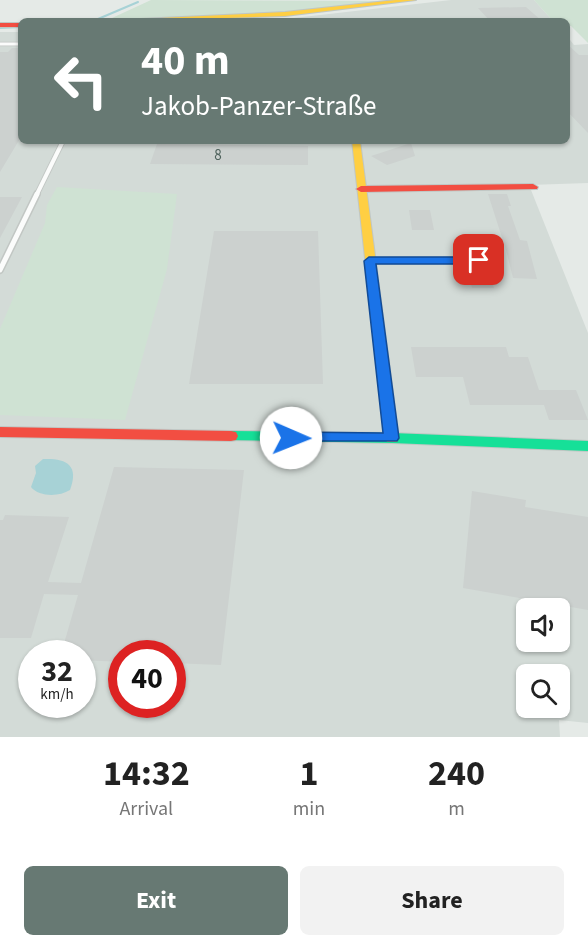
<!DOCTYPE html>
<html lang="en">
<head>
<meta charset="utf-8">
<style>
  :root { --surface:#fff; --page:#f2f2f2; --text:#222; --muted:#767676; --accent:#677973 }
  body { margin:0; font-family:"Source Sans 3",sans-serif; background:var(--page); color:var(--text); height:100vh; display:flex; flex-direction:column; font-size:22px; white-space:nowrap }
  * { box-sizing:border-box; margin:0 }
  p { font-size:20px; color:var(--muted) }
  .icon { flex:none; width:33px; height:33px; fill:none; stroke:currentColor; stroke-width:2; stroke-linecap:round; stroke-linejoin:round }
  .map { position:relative; height:737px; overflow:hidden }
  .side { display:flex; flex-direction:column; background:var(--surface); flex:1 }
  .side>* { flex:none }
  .hud { position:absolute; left:18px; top:18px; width:552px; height:126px; border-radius:9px; box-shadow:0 2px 4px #0004; background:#677973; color:#fff; overflow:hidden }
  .buttons { position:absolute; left:516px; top:598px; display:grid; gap:12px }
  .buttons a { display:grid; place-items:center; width:54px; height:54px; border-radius:9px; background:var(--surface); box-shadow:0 2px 4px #0004; font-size:30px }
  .speed { position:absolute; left:18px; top:640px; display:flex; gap:12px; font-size:30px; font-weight:700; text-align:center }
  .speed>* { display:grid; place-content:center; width:78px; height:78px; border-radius:50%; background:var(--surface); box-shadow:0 2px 4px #0004; line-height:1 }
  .speed small { font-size:15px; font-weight:400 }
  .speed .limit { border:9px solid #d22; background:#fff; color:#111 }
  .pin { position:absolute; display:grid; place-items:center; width:51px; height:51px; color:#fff; margin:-26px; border-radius:12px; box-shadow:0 3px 9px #0006 }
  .me { position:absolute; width:66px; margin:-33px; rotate:91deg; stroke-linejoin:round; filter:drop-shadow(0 0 4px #0008) }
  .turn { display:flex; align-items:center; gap:21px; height:126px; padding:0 24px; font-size:27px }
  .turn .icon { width:78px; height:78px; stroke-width:2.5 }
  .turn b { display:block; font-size:42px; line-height:51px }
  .eta { display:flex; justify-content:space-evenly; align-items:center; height:102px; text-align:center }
  .eta b { font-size:36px; font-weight:700; line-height:42px }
  .primary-button { display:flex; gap:12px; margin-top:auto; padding:12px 24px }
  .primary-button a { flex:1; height:69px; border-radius:9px; background:var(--accent); color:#fff; font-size:24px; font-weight:700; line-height:69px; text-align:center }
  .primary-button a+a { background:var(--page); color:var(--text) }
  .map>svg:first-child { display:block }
</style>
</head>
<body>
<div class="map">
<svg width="588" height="737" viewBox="0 0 588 737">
  <rect width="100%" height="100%" fill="#e5eae7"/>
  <path fill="#d3dbd7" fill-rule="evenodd" d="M451,0h83l19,21h-316l57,-3z
    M0,32h21v109h546v-105l7,9 14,-1v139l-59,2 59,148v390l-29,-3 1,17h-560zM526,609h34v33h-34zM32,654h50v51h-50zM122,654h50v51h-50zM526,675h34v33h-34z"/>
  <path fill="#cfe2d3" d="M151,0l223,1 30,-1 -102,11 -189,9 11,-1 -12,-1z
    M534,0h54v43l-17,-17h-4v-5h-14z
    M57,187l120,7 -10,75 -42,151 -125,-5v-86l45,-106 2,-18z"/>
  <path fill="#a7d2d6" d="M43,459c22,-1 37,5 27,31 -11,7 -31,7 -39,-3l5,-14 -1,-7z"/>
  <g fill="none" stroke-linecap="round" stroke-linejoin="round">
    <path stroke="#a7d2d6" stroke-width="2" d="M98,19l40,-17
      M0,28l21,-1"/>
  </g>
  <path fill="#ccd1cf" d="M526,7l16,14h-52l-12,-13z
    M567,44l12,11h9v78l-21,-22z
    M12,48h9v89l-21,35v-120h8z
    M411,143l4,13 -28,9 -16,-9z
    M157,144l151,2v19l-158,-1z
    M488,194h19l4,12h-3l12,34 7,1 10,38 -24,-1 -7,-28z
    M0,197h22l-22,41z
    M409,210h21l4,20h-22z
    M214,231h104l5,153h-134z
    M485,262l9,26h-22l-6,-23h14z
    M411,347h95l3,10h19l11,33h37l12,30h-39l-5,-15h-74l-7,-28h-47z
    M114,467l130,3 -23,195 -49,-2v-9h-50v8l-40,-2v-6h-21l17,-59 -34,-1 -13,44h-31v-118h3l2,-5 64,2 -21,65 33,1z
    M472,491l54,9 -1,7 63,10v93l-125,-22z"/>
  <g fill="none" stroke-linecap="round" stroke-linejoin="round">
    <g stroke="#c2c7c4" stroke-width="4.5">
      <path id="lane-far2" d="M0,44h21"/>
    </g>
    <g stroke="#c2c7c4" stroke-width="6">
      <path id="lane-far1" d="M36,196l27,-55"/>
    </g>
    <g stroke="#c2c7c4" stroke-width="8">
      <path id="lane" d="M370,261l109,-1
        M0,270l37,-76"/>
    </g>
    <g stroke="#c0c7c4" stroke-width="2">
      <path id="fast" d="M231,431l161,2 196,8v10l-196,-8 -166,-3 -2,-4 2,-4z"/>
    </g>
    <g stroke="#c0c7c4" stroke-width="2">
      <path id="slow" d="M396,0h20l-131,16 -148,5 3,-2 145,-7z
        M352,141h8l39,297 -2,4h-10l-2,-4z"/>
    </g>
    <g stroke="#c0c7c4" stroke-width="2">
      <path id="jam" d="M0,23h21v4h-21z
        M533,184l5,3 -1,2 -176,3 -5,-3 5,-3z
        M0,427l231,4 5,1 2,4 -2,4 -5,1 -231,-4z"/>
    </g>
    <use href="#lane-far2" stroke="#fbfcfb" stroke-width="3"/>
    <use href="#lane-far1" stroke="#fbfcfb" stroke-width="4"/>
    <use href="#lane" stroke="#fbfcfb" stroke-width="5"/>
    <use href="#fast" fill="#16e098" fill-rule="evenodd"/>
    <use href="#slow" fill="#ffcf43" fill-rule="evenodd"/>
    <use href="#jam" fill="#f24e42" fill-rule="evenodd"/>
  </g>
  <path fill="#1a73e8" stroke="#114b97" stroke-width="1.5" d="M369,257h110l6,3 -6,4h-103l23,174 -2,3h-112l-2,-3 8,-6 92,1 -19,-172z"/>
  <g text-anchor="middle" stroke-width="4.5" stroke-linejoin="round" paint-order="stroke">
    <g font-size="15" fill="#4e625c">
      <text x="218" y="160">8</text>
    </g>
  </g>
</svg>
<div class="buttons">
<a><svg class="icon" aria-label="sound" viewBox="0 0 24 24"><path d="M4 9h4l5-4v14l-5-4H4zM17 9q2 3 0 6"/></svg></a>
<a><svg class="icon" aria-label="search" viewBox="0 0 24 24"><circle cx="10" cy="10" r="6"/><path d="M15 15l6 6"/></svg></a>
</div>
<div class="speed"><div>32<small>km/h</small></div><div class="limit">40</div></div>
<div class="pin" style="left:479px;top:260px;background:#d93025"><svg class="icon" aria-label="arrive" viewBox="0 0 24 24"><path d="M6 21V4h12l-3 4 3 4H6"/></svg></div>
<svg class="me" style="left:291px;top:438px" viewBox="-20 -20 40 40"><circle r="19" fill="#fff"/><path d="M0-13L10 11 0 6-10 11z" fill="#1a73e8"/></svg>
<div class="hud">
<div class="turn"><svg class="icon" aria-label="left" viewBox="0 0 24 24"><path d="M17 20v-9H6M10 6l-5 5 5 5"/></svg><div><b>40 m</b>Jakob-Panzer-Straße</div></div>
</div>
</div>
<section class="side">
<div class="eta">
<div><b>14:32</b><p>Arrival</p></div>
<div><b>1</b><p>min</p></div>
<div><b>240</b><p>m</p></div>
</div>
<div class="primary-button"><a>Exit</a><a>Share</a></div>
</section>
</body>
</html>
